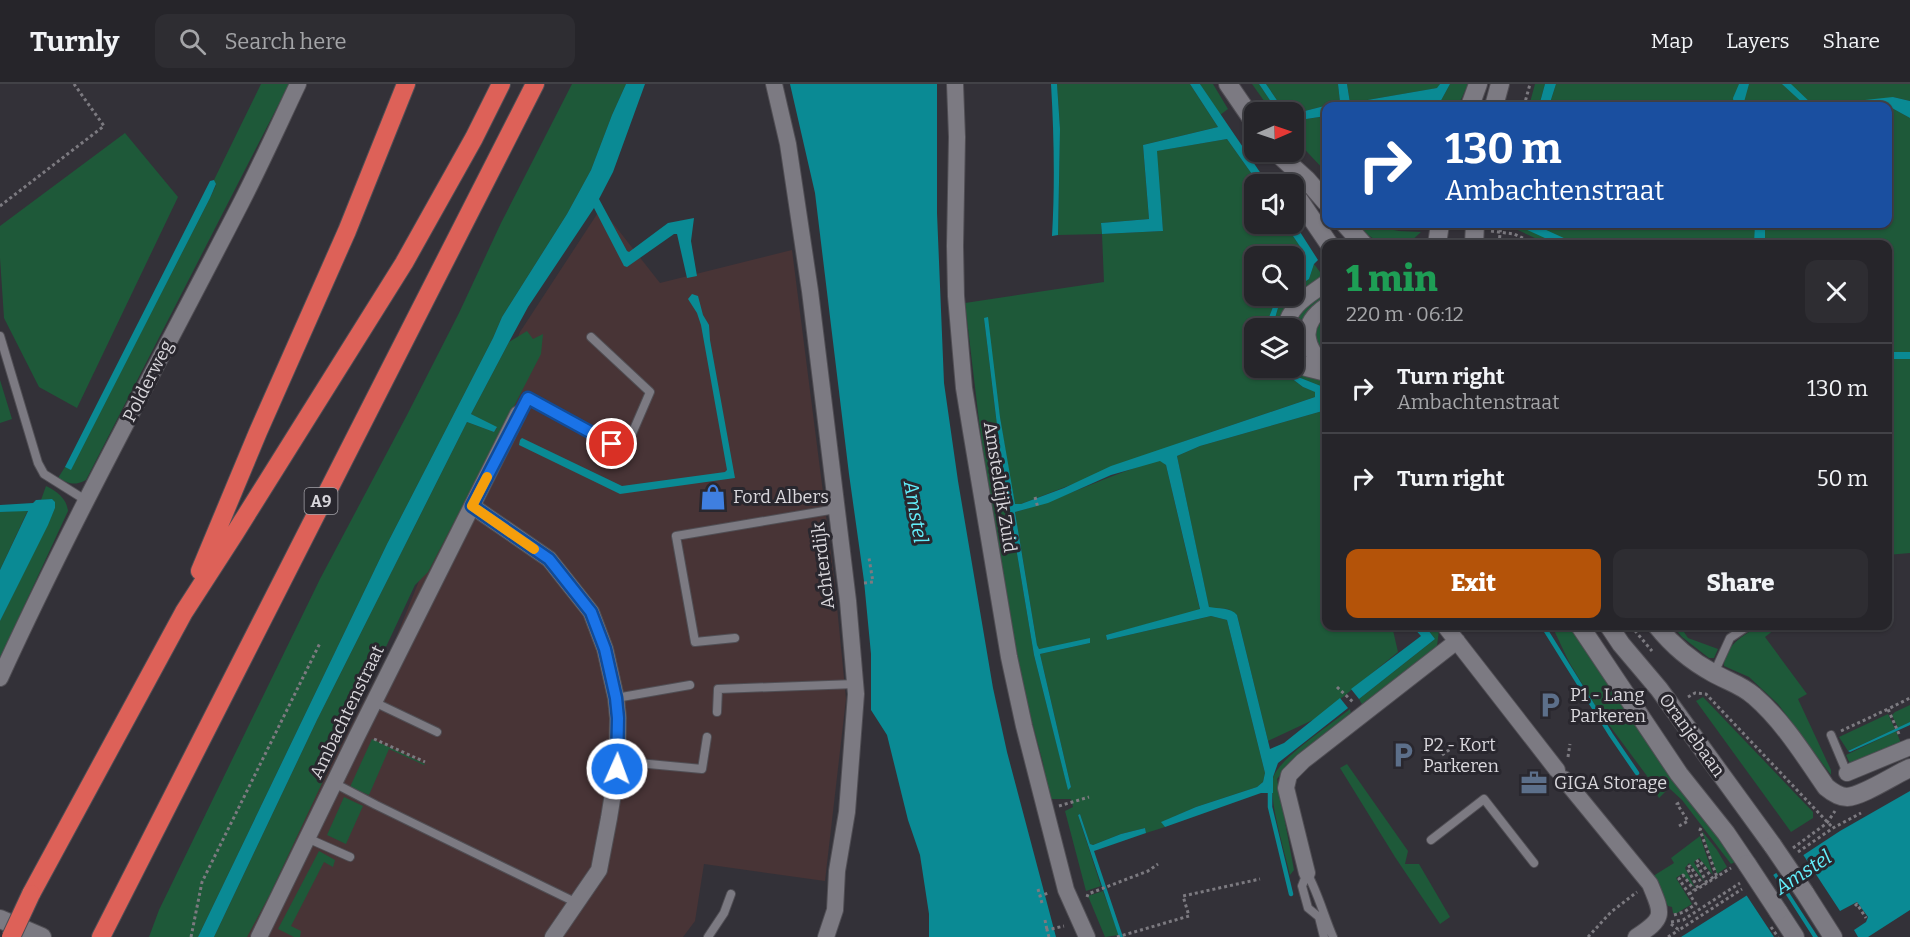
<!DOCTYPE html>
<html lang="en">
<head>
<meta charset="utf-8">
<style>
  :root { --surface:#26252a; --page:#2e2d32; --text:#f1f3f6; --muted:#a4a5a8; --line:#424247; --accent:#b45309 }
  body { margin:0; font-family:Bitter,serif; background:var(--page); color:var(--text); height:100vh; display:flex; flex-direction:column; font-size:22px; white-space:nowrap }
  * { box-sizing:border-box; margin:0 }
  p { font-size:20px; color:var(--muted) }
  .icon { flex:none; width:33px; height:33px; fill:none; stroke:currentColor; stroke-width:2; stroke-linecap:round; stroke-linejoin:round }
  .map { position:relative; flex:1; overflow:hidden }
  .panel { position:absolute; left:1322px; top:156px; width:570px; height:390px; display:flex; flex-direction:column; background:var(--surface); border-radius:12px; box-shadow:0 2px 4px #0004,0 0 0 2px var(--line) }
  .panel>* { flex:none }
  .banner { position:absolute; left:1322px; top:18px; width:570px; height:126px; border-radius:12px; box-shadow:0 2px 4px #0004,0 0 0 2px var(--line); background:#1a4fa0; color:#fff; overflow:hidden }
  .needle { width:39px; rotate:88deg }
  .controls { position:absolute; left:1244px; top:18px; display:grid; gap:12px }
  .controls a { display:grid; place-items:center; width:60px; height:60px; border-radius:12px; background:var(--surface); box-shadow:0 2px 4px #0004,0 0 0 2px var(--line); font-size:30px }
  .pin { position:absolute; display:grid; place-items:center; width:51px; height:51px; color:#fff; margin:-26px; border:3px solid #fff; border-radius:50%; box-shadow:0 2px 6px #0007 }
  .me { position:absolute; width:66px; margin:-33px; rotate:2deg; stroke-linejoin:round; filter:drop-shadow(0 0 4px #0008) }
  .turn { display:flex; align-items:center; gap:21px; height:126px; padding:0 24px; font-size:27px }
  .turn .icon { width:78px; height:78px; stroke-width:2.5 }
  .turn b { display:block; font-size:42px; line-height:51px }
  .round { display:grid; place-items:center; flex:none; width:63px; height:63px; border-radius:12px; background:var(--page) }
  .headline { display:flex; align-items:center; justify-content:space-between; height:102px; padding:0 24px }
  h1 { font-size:36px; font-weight:800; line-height:45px; color:#1e9e55 }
  .primary-button { display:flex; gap:12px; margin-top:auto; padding:12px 24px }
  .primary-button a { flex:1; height:69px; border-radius:12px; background:var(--accent); color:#fff; font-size:24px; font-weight:800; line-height:69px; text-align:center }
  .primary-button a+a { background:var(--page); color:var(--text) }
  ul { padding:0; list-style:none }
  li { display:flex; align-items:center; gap:18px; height:90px; padding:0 24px; border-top:2px solid var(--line) }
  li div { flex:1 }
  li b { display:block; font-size:22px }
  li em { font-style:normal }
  header { display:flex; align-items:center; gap:36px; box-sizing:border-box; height:84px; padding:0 30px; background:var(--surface); border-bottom:2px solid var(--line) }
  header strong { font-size:28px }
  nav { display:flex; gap:33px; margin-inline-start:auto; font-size:21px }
  .search { width:420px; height:54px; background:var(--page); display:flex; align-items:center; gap:15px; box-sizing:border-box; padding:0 21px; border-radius:12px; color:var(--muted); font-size:22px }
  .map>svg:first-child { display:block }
</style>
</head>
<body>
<header>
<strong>Turnly</strong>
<div class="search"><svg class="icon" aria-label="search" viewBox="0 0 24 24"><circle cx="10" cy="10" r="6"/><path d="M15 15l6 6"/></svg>Search here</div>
<nav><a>Map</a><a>Layers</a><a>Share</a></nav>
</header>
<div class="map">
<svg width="1910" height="853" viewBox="0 0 1910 853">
  <rect width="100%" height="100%" fill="#333138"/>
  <path fill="#483436" d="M601,124l59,75 132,-33 43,336 11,113 -21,182 -121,-17 -9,57 -12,16h-441l151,-292 127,-313z"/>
  <path fill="#1e5939" d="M261,0h28l-203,396c-12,6 -16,4 -28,-2l7,-11 6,2 139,-271 6,-13 -2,-5z
    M572,0h54l-14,31 -21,55 -24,44 -65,103 -9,21 -106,206 -189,393h-49l10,-27 161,-331 87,-164 52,-102 42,-90z
    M1057,0h133l28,43 -75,18 6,74 -48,4 1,11 61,-3 -7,-80 71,-12 32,45h-5v40h31l20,30 -1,17 -11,10v-25h-39v40h23l-12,32h-11v40h24l25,19 13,5 -1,5 -130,44 -164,63h-7l-30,-186 17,140 33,197 34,134 3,-2 -31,-133 50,-11v-4l-51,10 -2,-4 -22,-133c51,-14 94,-38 145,-52l6,5 34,145 -94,25 1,5 104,-24 16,4 38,153 -2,9 -6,5 -61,20 -34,15 3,5 -19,6 -1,-5 -24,6 -28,11 -3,-1 -10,-30 -2,1 23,71 -15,5 -21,-80 8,-4 -2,-8h-22l-6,-36 -19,-71 -20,-108 -22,-138 -17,-143 139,-21 -2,-48 -44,1 2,-106z
    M1200,0h13l15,25 -8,6z
    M1252,0h7l19,28h-6z
    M1266,0h72l2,18 -47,12v-2h-8z
    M1347,0h93l-2,4 -88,15z
    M1450,0h18l-10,22h-20z
    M1535,0h10l-6,22h-10z
    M1556,0h354v17l-17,-4 -3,10 20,11v435l-23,2v-311h-339l-41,-19 380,-1v-118h-338z
    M1326,32v56l-33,-35v-16z
    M125,49l53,64 -101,211 -38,-21 -35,-69 -4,-60v-32z
    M1362,140l37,7 22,1 -13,12h-27l-23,-16z
    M1314,180l12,16v108l-33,-13 -6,-7h6v-40h-21l6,-20 9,-12h6v-6l16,-11z
    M527,247l6,8 10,-5 -2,20 -113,218 -13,13 -145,309 -23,43h-33l103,-217 150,-298 27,10 3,-4 -26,-14 38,-72z
    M0,296l12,39 -12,4z
    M1326,326v216h66l6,26 -81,66 -49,23 -31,-126 -9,-6 -19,-1 -32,-152 23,-10z
    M46,402c11,5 21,13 22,25l-68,147v-37l55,-113 -3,-9 -11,1z
    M28,426l-28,60v-58z
    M1425,542h12l2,4 -2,16 -74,60 -4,-7 76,-60z
    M1552,542h19l58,89 60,79 46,68 -4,2 -49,-64 -13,-12 -10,10 -12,-22 -49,-66 -29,-48z
    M1673,542h7l8,12 30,11 -4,9h-5l-27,-21z
    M1758,542h21l-14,11 42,57 -9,5 33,71v5l-53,-71 -29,-27 -25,-11c0,-20 19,-30 34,-40z
    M1703,613l110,115v6l-22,14 -95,-131z
    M1910,621v17l-12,6 -6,-13 3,-3z
    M1350,625l1,5 -59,46 -15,19 17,91 -4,5c-5,-23 -22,-76 -17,-97 5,-19 60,-55 77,-69z
    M1888,630l7,15 -47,22 -9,-14z
    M1896,647l5,12 -50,23 -5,-11z
    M372,655l53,25 -1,1 -35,-16 -20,46 -19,-8z
    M1347,680l61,87 -3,13h14l31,53 -10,7 -45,-67 -55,-89z
    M344,713l19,9 -17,38 -19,-9z
    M1702,747l15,19 10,17 -10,7z
    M1700,752l13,39 -14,-17 -5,4 11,20 -16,-19 -4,5 10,20 -13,-14 -6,4 16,26 -15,9h-4l-1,-6 -4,-1 -18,-28 24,-15 -3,-5z
    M319,767l16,9 -2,7 -9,-5 -33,64 10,5 -1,6h-6l-16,-8z
    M1103,807l16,44 -14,2 -17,-41z"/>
  <path fill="#0a8a94" d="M626,0h19l-32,88 -14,27 28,52 2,1 39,-29 26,-5 -3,23 6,35 -10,2 -10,-44h-3l-47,33 -3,-1 -30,-58 -66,99 -19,35 -38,72 26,13 -3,5 -27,-10 -150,298 -103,217h-16l189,-393 106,-206 9,-21 65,-103 24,-44 21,-55z
    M790,0h147v129l7,170 14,98 35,207 14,64 49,185h-127v-23l-9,-59 -12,-35 -21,-85 -16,-25v-56l-7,-73 -15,-107 -34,-281z
    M1051,0h6l3,45 -2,106 -6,1c3,-51 2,-101 -1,-152z
    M1190,0h10l68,100h-9l-32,-45 -70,12 6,80 -61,3 -1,-11 48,-4 -6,-74 75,-18z
    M1259,0h7l19,28h-7z
    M1338,0h9l3,19 87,-15 3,-4h10l-12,22h-112v10l-33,5v-7l47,-12z
    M1545,0h11l-7,22h-10z
    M1739,0h10l-5,18 3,4h-13l-1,-8z
    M1782,0h9l22,21 4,1h-11z
    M1893,13l17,4v17l-20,-11 -56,-1 12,-4z
    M214,96l2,4 -6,14 -139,272 -6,-3 145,-286z
    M1293,137l25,39 -4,4 -5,15 -16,11v-9l11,-10 1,-17 -20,-30h8z
    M1517,140h16l44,20h-19l-42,-19z
    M1755,140h10v20h-11z
    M692,210l6,2 5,19 6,10 1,15 25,138 -115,16 -101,-49 1,-5 2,-2 100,48 103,-14 2,-2 -26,-145 -4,-12 -9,-14z
    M1277,212h10l-9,12 -6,20h-7z
    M988,233l12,100 15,87h6l43,-16 47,-22 204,-69v-5l-12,-5 -25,-19h9l6,7 33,13v22l-126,36 -23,10 32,151c9,2 22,0 28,8l33,134 14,-6 56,-45 8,10 -70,55 -5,14v16h-12l-96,34 -4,-5 35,-15 61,-20 6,-5 2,-9 -38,-153 -16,-4 -104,24 -1,-5 94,-26 -34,-144 -6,-4 -49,14 -63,28 -33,9 22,133 2,4 51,-11v5l-50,11 31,133 -3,3 -34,-135 -33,-197 -17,-140z
    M1887,268h23v7h-23z
    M52,415l3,3v6l-7,17 -48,96v-51l28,-59 -28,1v-7l33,-2 3,-3z
    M1412,542h13l10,13 -76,60 -8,-10 70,-53z
    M1910,638v3l-60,27 -2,-1z
    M1910,707v119l-42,27h-187l76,-48 10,-10 73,-48z
    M1080,730l10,30 3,1 28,-11 24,-6 1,5 -52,18 29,86h-4l-41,-122z"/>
  <path fill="#333138" d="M1802,769l38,58 17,-9 11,15 -2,5 -12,8 4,7h-40l-43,-66z
    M1772,789l41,64h-39l-29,-44z"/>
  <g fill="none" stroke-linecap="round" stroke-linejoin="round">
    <path stroke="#0a8a94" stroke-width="4.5" d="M1543,542l68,109 26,38
      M1270,705v18l21,87"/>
    <g stroke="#504e54" stroke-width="10">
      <path id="lane" d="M0,252l38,127 6,11 43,27
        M518,330l10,-16 84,45h16l22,-51 -59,-55
        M735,554l-40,4 -19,-106 160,-27
        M1714,589l16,-35 18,-12
        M616,614l74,-13
        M374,618l63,30
        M717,628l1,-23 137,-5
        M1831,651l16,38
        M617,677l85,8 5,-32
        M334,699l42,22 201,98
        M307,754l43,19
        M1431,756l53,-41 50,64
        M1307,789l-5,13 6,22 11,9 5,20
        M1307,789c11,20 17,43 26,64
        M708,853l16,-24 7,-19"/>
    </g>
    <g stroke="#504e54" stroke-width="18">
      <path id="street" d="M774,0l14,60 22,147 38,310 8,93 -9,118 -10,59 -2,39 -9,27
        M955,0l2,53 -2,109 1,50 8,92 7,43 38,226 15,69 42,164 21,47
        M1326,222c-28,19 -21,41 0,62
        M1285,244c6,-24 22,-31 41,-45
        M1293,270l13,14 20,5
        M472,422l77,53 42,53 14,37 11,49 2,20 -1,51 -8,49 -10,52 -46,67
        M1445,542l112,144
        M0,594c74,-162 160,-317 241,-475 20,-39 38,-79 57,-119
        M1847,689l63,-26
        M1564,695l86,105c13,31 15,34 -14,53
        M1307,789l-21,-85 3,-13 14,-14 154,-120
        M259,853l97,-199 162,-324"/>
    </g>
    <g stroke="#504e54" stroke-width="20">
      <path id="secondary" d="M1228,0l26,38
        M1470,22l8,-22
        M1494,22l6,-22
        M1276,68l31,28 19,22
        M1293,107l36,53
        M1345,140l18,20
        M1437,160l3,-20
        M1474,160l1,-20
        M1580,542l99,148 47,59 21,31
        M1609,542l12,18 38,45 114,157
        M1657,542c15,19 34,35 56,47 14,8 29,12 41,23 29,25 50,59 72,91 6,5 13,10 21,10 16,-1 47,-22 63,-29
        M1805,809l28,44
        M1778,827l17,26
        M0,835l42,18"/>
    </g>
    <g stroke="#504e54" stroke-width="20">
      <path id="highway" d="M200,487l58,-139 89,-201 59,-147
        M31,810l153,-282 51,-79 169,-270 70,-125 27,-54
        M101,853l434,-853"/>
    </g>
    <path stroke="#7c7a80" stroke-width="3" stroke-dasharray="3 3" stroke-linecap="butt" d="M1524,22l6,-22
      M0,122l104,-80 -30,-42
      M1379,140l43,2
      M1491,147l23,3 22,10
      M1499,160l2,-20
      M1035,413l3,11
      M864,499l9,-1 -4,-24
      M1631,542l21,25
      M1337,603l16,15
      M1688,613l7,-4 11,1 127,134
      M1841,647l47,-22
      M1899,650l-11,-25 22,-11
      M374,655l51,23
      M1442,671l14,-10
      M1568,673l2,-13
      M1059,722l30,-9
      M1679,742l9,-5 -11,-17 4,-2
      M1701,744l-1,2 17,47
      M1793,764l34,-25 8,-12
      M1798,768l35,-24 28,-15
      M1707,799l-11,-21 3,-2 14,19
      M1698,804l-11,-20 3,-2 13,19
      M1038,805l2,7
      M1689,810l42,-26
      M1087,813l1,-3 60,-23 10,-7
      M1042,819l-2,-7 8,-3
      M1855,822l2,-2 9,14
      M1674,831l10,-3 12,-8 -17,-25 4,-4 11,15
      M1045,836l2,10
      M1671,838l12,-2 57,-37
      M1671,840l8,6 63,-41
      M191,853l11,-55 118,-239
      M1049,853l-2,-7 17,-4
      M1117,853l72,-21 -6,-20 77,-17
      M1588,853l23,-25 26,-20
      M1668,853l11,-7"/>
    <use href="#lane" stroke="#7c7a82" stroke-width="8"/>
    <use href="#street" stroke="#7c7a82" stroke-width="16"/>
    <use href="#secondary" stroke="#7c7a82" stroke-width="18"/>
    <use href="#highway" stroke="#dd6158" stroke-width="18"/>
    <g stroke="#504e54" stroke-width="20" stroke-linecap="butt">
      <path id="secondary-bridge" d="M1773,762l32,47
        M1747,780l31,47"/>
    </g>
    <g stroke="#504e54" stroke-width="20" stroke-linecap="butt">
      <path id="highway-bridge" d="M11,853l20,-43"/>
    </g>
    <path stroke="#7c7a80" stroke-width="3" stroke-dasharray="3 3" stroke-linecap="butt" d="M1771,843l7,10"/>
    <use href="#secondary-bridge" stroke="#7c7a82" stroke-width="18"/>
    <use href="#highway-bridge" stroke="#dd6158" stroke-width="18"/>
  </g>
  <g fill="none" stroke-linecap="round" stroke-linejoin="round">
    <g stroke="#114b97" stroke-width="15">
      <path id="route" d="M612,360l-84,-46 -56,108 77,53 42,53 14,37 11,49 2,20 -1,51"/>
    </g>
    <use href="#route" stroke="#1a73e8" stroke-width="10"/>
    <path stroke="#f59e0b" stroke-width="10" d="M487,393l-15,29 62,43"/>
  </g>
  <defs>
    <g id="shop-bare" transform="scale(2.07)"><path d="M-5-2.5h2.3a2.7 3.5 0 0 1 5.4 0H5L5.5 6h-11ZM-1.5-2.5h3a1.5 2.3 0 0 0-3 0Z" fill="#3f7fe0" stroke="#29272e" stroke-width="2.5" paint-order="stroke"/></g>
    <g id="parking-bare" transform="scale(2.07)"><path d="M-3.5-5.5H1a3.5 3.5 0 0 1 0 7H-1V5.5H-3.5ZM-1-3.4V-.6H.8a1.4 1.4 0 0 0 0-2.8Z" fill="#5c6f8a" stroke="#29272e" stroke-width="2.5" paint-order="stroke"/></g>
    <g id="office-bare" transform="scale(2.07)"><path d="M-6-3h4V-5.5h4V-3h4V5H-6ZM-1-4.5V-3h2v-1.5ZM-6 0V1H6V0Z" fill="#5c6f8a" stroke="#29272e" stroke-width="2.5" paint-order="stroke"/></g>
  </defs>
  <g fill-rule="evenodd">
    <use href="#shop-bare" x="713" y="413"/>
    <use href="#parking-bare" x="1550" y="621"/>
    <use href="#parking-bare" x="1403" y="671"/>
    <use href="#office-bare" x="1534" y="699"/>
  </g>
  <g text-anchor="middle" stroke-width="6" stroke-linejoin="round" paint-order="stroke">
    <rect fill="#29272e" stroke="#a4a2a8" stroke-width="1.5" x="304.5" y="404" width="33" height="26" rx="4.5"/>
    <g font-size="16" font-weight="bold" fill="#d9d7dc">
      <text x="321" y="423">A9</text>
    </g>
    <g font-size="18" fill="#d9d7dc" stroke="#29272e">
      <text transform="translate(148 297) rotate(-63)" y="6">Polderweg</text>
      <text transform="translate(1000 403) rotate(81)" y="6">Amsteldijk Zuid</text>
      <text transform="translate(823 482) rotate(-97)" y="6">Achterdijk</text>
      <text transform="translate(347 628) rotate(-64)" y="6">Ambachtenstraat</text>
      <text transform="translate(1692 651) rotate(54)" y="6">Oranjebaan</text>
    </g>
    <g font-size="18" fill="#d9d7dc" stroke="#29272e" text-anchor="start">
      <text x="733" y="419">Ford Albers</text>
      <text x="1570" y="617">P1 - Lang<tspan x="1570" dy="21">Parkeren</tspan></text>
      <text x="1423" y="667">P2 - Kort<tspan x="1423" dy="21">Parkeren</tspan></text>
      <text x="1554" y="705">GIGA Storage</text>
    </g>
    <g font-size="20" font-style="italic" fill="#64f0fd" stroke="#29272e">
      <text transform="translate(916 428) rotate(80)" y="7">Amstel</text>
      <text transform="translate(1803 788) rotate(-33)" y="7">Amstel</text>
    </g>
  </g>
</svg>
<div class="controls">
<a><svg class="needle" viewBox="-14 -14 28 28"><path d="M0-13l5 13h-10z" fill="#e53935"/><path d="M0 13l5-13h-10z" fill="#a4a5a8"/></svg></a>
<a><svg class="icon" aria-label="sound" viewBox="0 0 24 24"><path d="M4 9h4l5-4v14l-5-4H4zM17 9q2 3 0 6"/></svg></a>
<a><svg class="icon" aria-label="search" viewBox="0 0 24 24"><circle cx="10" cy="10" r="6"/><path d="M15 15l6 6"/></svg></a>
<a><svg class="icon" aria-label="layers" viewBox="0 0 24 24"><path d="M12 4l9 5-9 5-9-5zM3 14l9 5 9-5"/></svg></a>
</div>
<div class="pin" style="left:612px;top:360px;background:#d93025"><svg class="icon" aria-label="arrive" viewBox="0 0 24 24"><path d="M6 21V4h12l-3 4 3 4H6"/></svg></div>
<svg class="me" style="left:617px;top:685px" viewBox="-20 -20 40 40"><circle r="17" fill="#1a73e8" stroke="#fff" stroke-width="3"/><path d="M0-11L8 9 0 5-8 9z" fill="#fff"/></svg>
<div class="banner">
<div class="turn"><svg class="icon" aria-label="right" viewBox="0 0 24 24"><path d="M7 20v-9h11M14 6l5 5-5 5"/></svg><div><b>130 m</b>Ambachtenstraat</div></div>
</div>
<section class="panel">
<div class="headline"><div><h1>1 min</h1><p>220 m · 06:12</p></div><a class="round"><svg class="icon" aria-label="close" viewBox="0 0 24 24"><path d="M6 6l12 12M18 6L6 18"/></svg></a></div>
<ul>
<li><svg class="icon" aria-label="right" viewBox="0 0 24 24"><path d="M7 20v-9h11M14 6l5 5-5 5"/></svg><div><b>Turn right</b><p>Ambachtenstraat</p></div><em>130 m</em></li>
<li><svg class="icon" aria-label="right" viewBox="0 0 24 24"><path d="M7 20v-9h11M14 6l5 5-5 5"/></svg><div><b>Turn right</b></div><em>50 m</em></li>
</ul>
<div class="primary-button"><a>Exit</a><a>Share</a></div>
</section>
</div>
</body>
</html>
